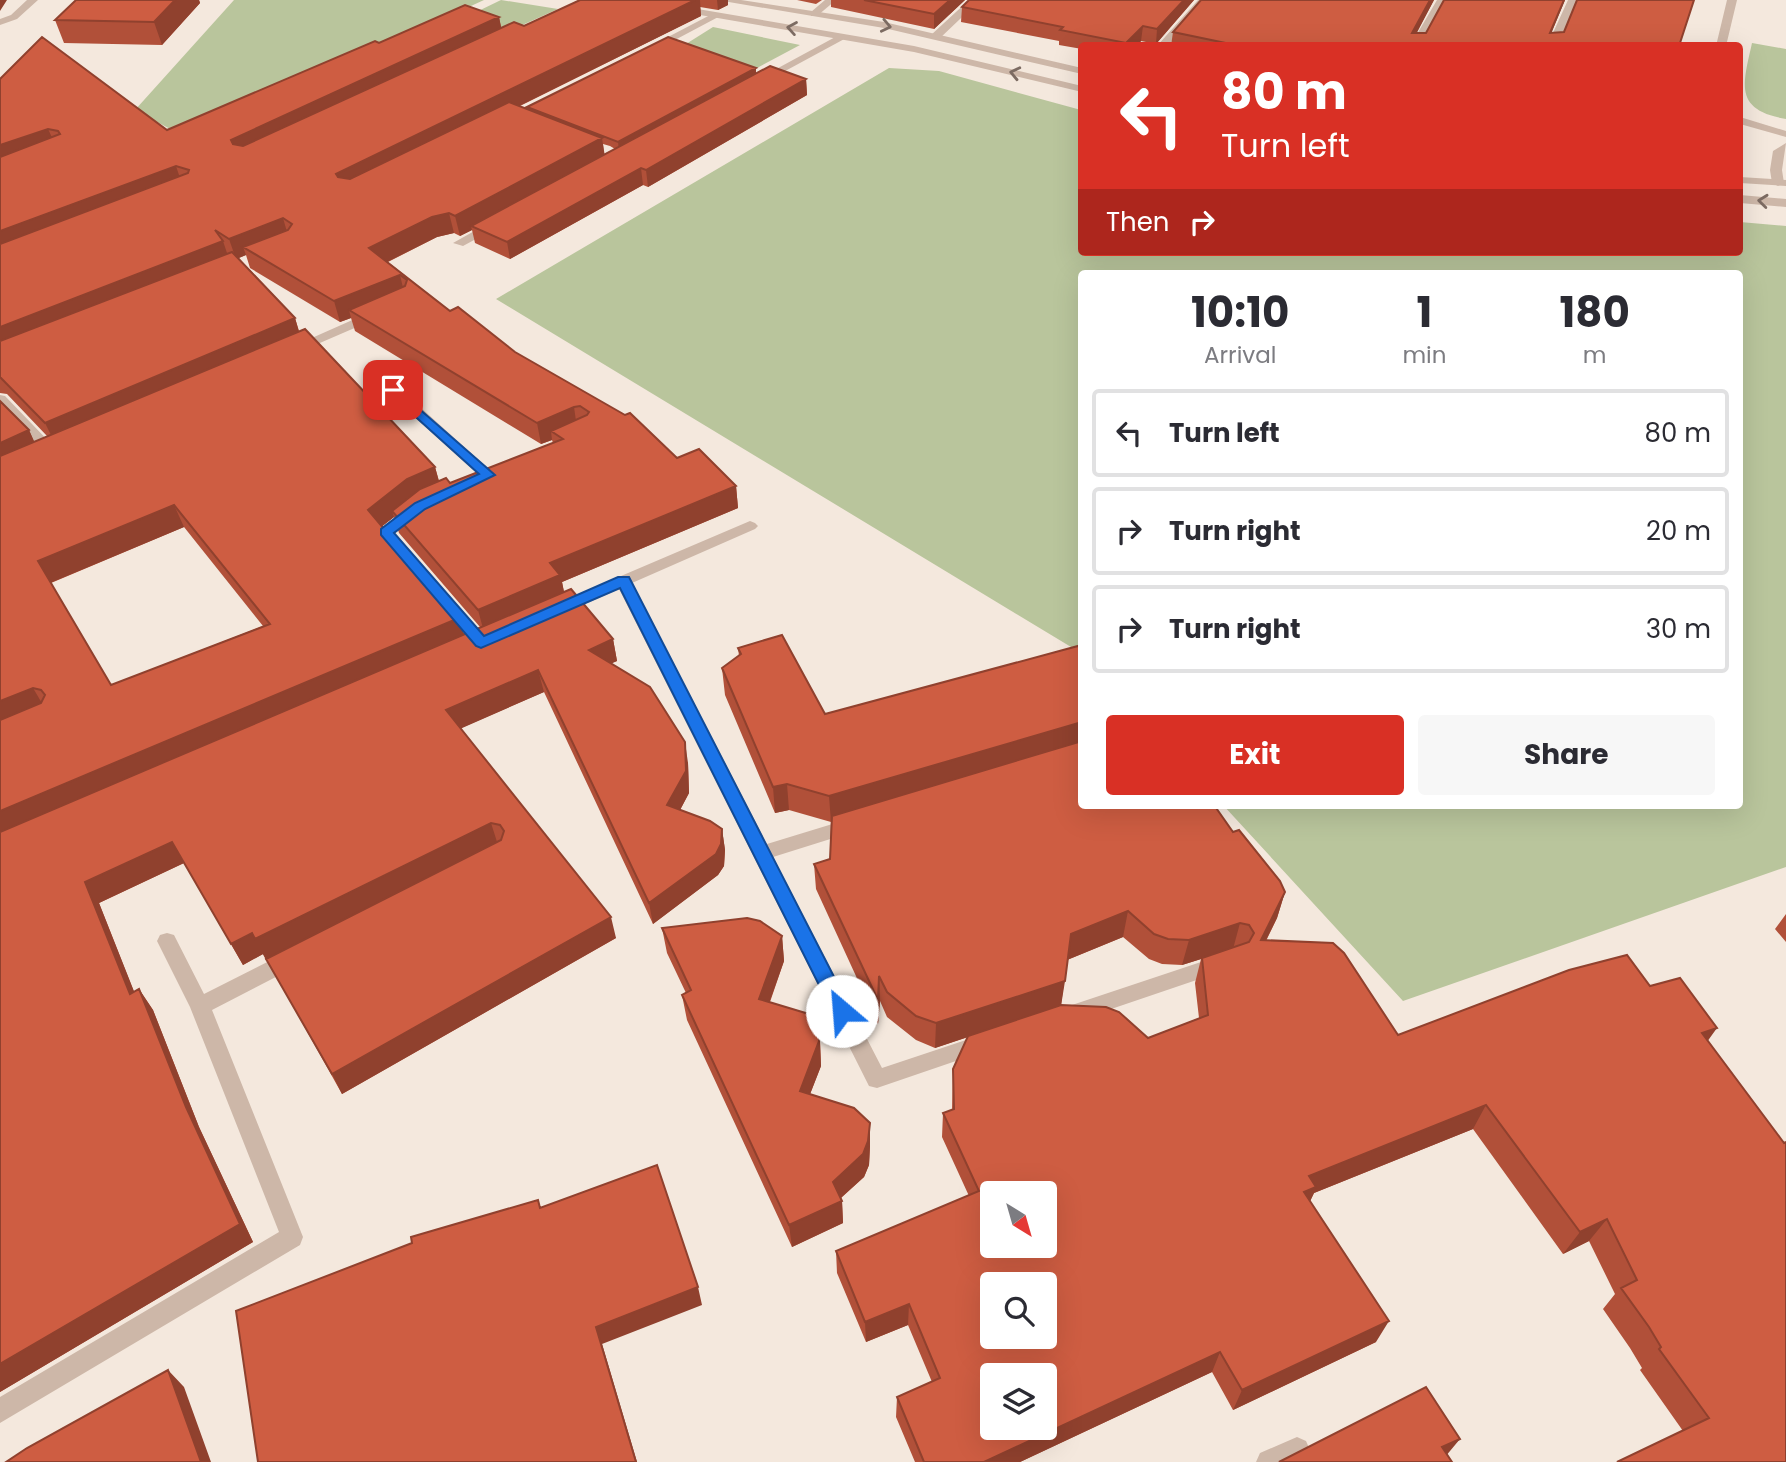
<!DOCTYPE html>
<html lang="en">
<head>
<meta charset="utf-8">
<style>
  :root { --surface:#fff; --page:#f7f7f7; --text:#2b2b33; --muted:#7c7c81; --line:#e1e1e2; --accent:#d93025 }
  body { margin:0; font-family:Poppins,sans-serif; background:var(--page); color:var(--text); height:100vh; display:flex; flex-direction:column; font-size:26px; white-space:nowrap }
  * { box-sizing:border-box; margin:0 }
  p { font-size:23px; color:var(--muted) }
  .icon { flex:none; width:38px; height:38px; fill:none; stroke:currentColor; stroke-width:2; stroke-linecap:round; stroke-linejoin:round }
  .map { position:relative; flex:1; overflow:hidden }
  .panel { position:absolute; left:1078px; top:270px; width:665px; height:539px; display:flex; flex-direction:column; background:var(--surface); border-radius:7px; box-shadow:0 7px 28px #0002 }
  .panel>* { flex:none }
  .banner { position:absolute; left:1078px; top:42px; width:665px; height:214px; border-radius:7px; box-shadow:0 7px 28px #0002; background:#d93025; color:#fff; overflow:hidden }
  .needle { width:46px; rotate:143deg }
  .fabs { position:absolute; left:980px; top:1181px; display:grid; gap:14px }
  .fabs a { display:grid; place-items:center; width:77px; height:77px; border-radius:7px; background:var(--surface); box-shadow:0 7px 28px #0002; font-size:35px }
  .pin { position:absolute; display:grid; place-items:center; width:60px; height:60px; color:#fff; margin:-30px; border-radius:14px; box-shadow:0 4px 10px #0006 }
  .me { position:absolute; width:77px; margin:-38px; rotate:333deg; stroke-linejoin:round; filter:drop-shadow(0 0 5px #0008) }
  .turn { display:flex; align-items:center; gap:24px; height:147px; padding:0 28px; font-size:32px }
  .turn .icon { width:91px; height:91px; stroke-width:2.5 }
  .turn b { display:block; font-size:49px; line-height:60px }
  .then { display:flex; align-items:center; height:66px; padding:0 28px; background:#0003; gap:14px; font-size:26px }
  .eta { display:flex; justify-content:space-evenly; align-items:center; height:119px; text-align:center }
  .eta b { font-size:42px; font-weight:700; line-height:49px }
  .cta { display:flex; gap:14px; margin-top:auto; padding:14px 28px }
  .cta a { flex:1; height:80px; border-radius:7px; background:var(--accent); color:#fff; font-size:28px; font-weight:700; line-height:80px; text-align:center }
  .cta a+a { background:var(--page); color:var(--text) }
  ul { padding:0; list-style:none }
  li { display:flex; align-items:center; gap:21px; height:88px; margin:0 14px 10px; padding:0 14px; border:4px solid var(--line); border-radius:7px }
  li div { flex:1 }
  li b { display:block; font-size:26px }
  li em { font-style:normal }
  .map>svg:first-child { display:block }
</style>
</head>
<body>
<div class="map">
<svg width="1786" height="1462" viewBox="0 0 1786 1462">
  <rect width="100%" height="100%" fill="#f4e8dd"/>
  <path fill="#b9c59c" d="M234,0h250l-299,137 -50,-27z
    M501,0l57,9 -49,22 -41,-15z
    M713,27l87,18 -43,23 -71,-24z
    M1752,43l34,6v70c-53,-9 -43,-35 -34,-76z
    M889,68l50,3 142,39 1,142h658v-30l46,4v641l-383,134 -180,-196h517v-532h-658l-1,380 -585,-354z"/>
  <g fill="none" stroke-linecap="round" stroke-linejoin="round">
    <path fill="#cdb7a8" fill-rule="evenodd" d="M1198,0h10l-40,46h-11z
      M1437,0h10l-27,46h-10z"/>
    <path fill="#cdb7a8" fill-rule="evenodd" d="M27,0h11l-21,19 -17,6v-6l11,-4z
      M825,0h11l-19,16h-6v-4z
      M969,0h11l-41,39h-8v-4z
      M1568,0h10l-21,46h-10z
      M1727,0h10l-11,46h-10z
      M714,13l8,2 -66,35 -9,-2z
      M839,35l9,2 -85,46 -9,-2z
      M1740,117l46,14v6l-46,-13z
      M1786,143l-4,27 2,13 -6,3 -6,-3 -2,-13 3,-19z
      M494,220l6,4 -2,3 -35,19 -10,-3z
      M375,310l7,4 -2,3 -81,35h-10l-2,-3z
      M393,386l5,1 95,86 2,3 -2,3h-10l-95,-86 -2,-3z
      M0,395l5,1 53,55 2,3 -2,3h-10l-48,-50z
      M415,505l8,5 -3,3 -25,20 92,106 2,4 -2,4h-12l-97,-115z
      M750,521l5,2 3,3 -3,3 -123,54 135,261 85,-26 7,2 2,5 -2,5 -86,27 109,211 102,-34 7,3 3,6 -3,6 -114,39 -8,-2 -250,-497 -54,24 -6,1 -8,-5 2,-4z
      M167,933l7,2 30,59 83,-42 7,-2 7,2 3,6 -3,6 -89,46 91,227 -3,8 -300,178v-26l279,-165 -89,-225 -33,-66 3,-6z
      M1219,956l7,2 3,6 -3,6 -156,53 -7,-3 -3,-6 3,-6z
      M1297,1437l9,4 4,9 -4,9 -7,3h-43l4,-9z"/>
    <path fill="#cdb7a8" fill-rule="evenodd" d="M717,0h24l143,22 198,46v6l-198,-46z
      M680,6l234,40 168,40v6l-168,-40 -237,-41 -2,-2z
      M1740,177l46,3v6l-46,-3z
      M1740,195l46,4v8l-46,-4z"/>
  </g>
  <path fill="#b15039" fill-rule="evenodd" d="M76,0h123l1,3 -38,42 -98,-2 -9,-23z
    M580,0h148v5l-10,5 -18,-3 1,9 -181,90 7,3v-2l229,-34 50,6 1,16 -159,92 -5,-2 -133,74 -35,-16 -3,-13 -12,6 -6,-3 -17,4 -49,25 62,49 65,41 162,106 59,28 2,22 -176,74 2,10 49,47 4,22 -6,2 77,100 1,30 -9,17 42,19 3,21 -1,16 -6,9 -65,49 -109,-232 -83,36 155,210 -274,156 -75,-134 -4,-6 -20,11 -59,-102 -85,40 35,89 5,-3 14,21 46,117 54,115 -253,150 29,-962 5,12 13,-6 -40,-42 -7,-1v-314l167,51 212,-87 120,-26 2,11 23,-2zM603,144l7,2 5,3 -11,5zM246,255l4,13 90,54 11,-4 4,13 186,113 11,-4 1,3 -103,40 -11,-2 -4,-14 -136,-136 -4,-13 -56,-60zM394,517l5,16 81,94 -16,7 -82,-108zM184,527l79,99 -152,59 -60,-102z
    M797,0h25l-6,4z
    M831,0h134l-31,29 -103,-22z
    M969,0h225l-38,44 -15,-3 -4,5h-55v3l-23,-4v-4l-98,-19 1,-15z
    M1434,0l-18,33h135l128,13h-508l2,-14z
    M738,648l87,66 257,91 151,27 52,60 -8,26 -11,23 132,94 252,-49 58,55 78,421 -103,-31 -43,-61 2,-2 -12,-20 -27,-39 12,-15 -26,-53 -26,13 -90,-125 -159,64 -4,8 66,141 -143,68 -21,-38 -192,90h-105l-19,-45 1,-20 35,-15 -24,-57 -42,17 -29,-69 -1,-22 133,-55 -27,-59 1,-24 9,-3 1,-41 15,-32 -33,11 -19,-8 -29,-23 -7,-16 -2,23 -62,-135 -2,-25 16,-5 1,-37 -42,-12 -14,3 -50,-118 -3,-27 17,-12zM1123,937l26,22 13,5 20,1 19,-6 -6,24 4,35 -51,20 -87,-33 6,-45z
    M1786,914v28l-11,-13z
    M662,928l120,8 2,25 -14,41 50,39 1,25 -11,28 60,29v23l-1,19 -5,12 -23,21 1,3 1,22 -51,24 -105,-227 -5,-25 4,-2 -19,-40z"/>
  <path fill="#90412e" d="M0,0h7l-7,11z
    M175,0h24l1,3 -38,42 -8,-23z
    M695,0h5l1,16 -360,178 -5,-20z
    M717,0h11v5l-10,5z
    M950,0h15l-31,29v-15z
    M1184,0h10l-38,44 1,-15z
    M1430,0h4l-24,46 2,-13z
    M1564,0h1l-19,46 4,-13z
    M499,17l4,19 -266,124 -6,-20z
    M1143,26l-2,15 -4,5h-11v-3z
    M756,68v8l-137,74 -1,-8z
    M806,79l1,16 -159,92 -2,-17z
    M48,129l9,19 -57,20v-23z
    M602,138l3,19 -134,69 1,4 -12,6 -5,-20z
    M176,166l7,21 -183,68v-24z
    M641,168l2,17 -133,74 -3,-17z
    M449,213l5,20 -17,4 -62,31 -6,-20 63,-31z
    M283,218l6,21 -46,8 3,8 -10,4 -7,-20z
    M223,241l7,21 -230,90v-25z
    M400,275l5,21 -56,14 2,8 -11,4 -6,-21z
    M295,318l6,21 -245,106 -11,-22z
    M574,407l3,21 -26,3 1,9 -11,4 -4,-21z
    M29,430l10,22 -39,17v-26z
    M435,467l6,22 -49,22 2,6 -19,15 -7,-22 39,-31z
    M736,486l2,22 -176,74 3,15 -81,35 -6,-22 72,-47z
    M174,505l10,22 -134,56 -12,-22z
    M459,618l7,22 -466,199v-28z
    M613,639l4,22 -24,11 -4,-22z
    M538,670l6,22 -91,40 -7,-22z
    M33,688l13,22 -46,19v-28z
    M1082,722l-1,25 -250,75 -2,-26z
    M685,742l3,21 1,30 -18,34 -4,-22z
    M787,784l2,26 -14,3 -2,-26z
    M491,823l7,22 -232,115 -11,-21z
    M722,829l3,21 -1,16 -6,9 -65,49 -4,-21z
    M172,842l12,21 -85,40 44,111 -13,-20 -45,-112z
    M1285,892l-8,26 -24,48 8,-26z
    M1128,911l-5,26 -56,23 4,-26z
    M611,917l5,21 -274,156 -10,-20z
    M1240,923l-7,26 -51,16 7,-25z
    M252,933l11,21 -20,11 -12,-21z
    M782,936l2,25 -22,62 -3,-24z
    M879,976l1,25 -2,23v-24z
    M1065,981l-4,25 -126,42 1,-25z
    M139,989l14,21 46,117 54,115 -253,150v-28l186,-257z
    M819,1017l2,49 -19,49 -2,-24z
    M1717,1028l-18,25 3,-20z
    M1486,1105l-13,24 -159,64 -8,17 -5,-12 8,-22z
    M870,1123v23l-1,19 -5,12 -30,27 8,-3 1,22 -51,24 -3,-22z
    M1607,1219l-18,22 -26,13 17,-22z
    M698,1287l4,18 -100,39 35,118h-1l-40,-135z
    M909,1304l-1,21 -42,17 -1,-20z
    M1389,1321l-13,21 -143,68 9,-20z
    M1220,1352l-8,20 -192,90h-36z
    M168,1370l16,17 27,75h-10z
    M1460,1439l-15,18 -3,-10z"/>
  <path fill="#ce5d42" stroke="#90412e" stroke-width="2" fill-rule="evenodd" d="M76,0h99l-21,22 -99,-2z
    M580,0h115l-359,174 2,3 12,2 159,-77 93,36 -147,78 -6,-3 -17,4 -63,31 81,63 8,-4 57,45 110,63 5,-2 47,45 22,-9 37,37 -186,77 10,12 -82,35 -86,-99 28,-22 26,-11 4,5 113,-44 -12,-8 36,-16 2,-3 -9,-6 -6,1 -37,16 -188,-113 56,-24 2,-6 -7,-5 -66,26 -91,-54 45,-17 4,-6 -9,-6 -54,21 -14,-9 8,11 -223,86v-83l188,-71 1,-3 -13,-4 -176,65v-74l60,-23 -2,-3 -10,-2 -48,16v-66l42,-42 125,93 208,-89 4,2 86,-38 34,12 -268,123 2,4 10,2 271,-124 10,4z
    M864,0h86l-16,14z
    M969,0h215l-27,29 -14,-3 -17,17 -66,-13 3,-3 -101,-20z
    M1201,0h229l-18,33h14l18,-33h120l-14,33 14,-1 13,-32h117l-15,46h-439l-67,-14z
    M668,37l88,31 -138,74 -91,-35z
    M770,66l36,13 -160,91 -5,-2 -134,74 -36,-16z
    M232,252l63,66 -250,105 -45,-46v-36z
    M305,329l130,138 -28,12 -39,31 91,108 -459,193v-91l41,-17 4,-8 -4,-5 -8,-2 -33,13v-245zM174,505l96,119 -159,61 -73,-124z
    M0,401l29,29 -29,13z
    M571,589l42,50 -24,11 61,37 35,55 1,29 -19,34 43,16 12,8 -1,15 -5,10 -67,49 -111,-233 -92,40 165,207 -279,157 -66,-115 235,-119 3,-9 -4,-6 -9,-2 -236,116 -3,-6 -21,11 -59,-102 -87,40 45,112 9,-5 47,118 54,117 -240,140v-532z
    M782,635l43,79 253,-68 4,5v71l-253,74 -42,-12 -14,3 -51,-119 19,-14 -3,-6z
    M1082,741v64h132l19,27 6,-2 41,51 5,11 -24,48 72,3 11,10 54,82 171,-65 58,-15 23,31 30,-8 37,50 -15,5 82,110 2,-1v320h-169l92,-44 -50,-69 2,-2 -12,-20 -28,-39 16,-8 -30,-61 -27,13 -94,-127 -177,71 7,11 -12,5 85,129 -147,69 -22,-38 -236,110h-60l-27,-65 43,-19 -31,-74 -44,18 -29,-71 143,-60 -36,-78 11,-4 -1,-40 15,-33 93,-31 45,2 13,5 29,26 60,-23 -6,-57 47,-16 5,-9 -5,-8 -9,-2 -51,17 -21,-1 -14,-5 -26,-23 -57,23 -6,47 -129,42 -20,-7 -29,-24 -8,-16 -1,24 -64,-136 16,-5 2,-43zM992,1194h53v52h-53zM992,1284h53v53h-53zM992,1376h53v52h-53z
    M747,918l13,3 22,15 -23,63 60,18v24l-19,50 54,17 16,15 -2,18 -5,13 -30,28 9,19 -53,24 -107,-230 9,-5 -29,-62z
    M657,1165l41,122 -102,40 40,135h-378l-22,-151 176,-68 -1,-6 127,-37 2,8z
    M168,1370l33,92h-195l21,-14z
    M1426,1387l34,52 -18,8 10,15h-173z"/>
  <defs><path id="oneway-chevron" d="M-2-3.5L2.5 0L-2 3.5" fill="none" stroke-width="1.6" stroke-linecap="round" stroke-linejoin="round" transform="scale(1.75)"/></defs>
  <g stroke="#7c6b62">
    <use href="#oneway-chevron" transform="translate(886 26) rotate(12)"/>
    <use href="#oneway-chevron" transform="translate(792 28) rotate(-170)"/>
    <use href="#oneway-chevron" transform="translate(1015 73) rotate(-167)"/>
    <use href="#oneway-chevron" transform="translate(1763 201) rotate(-174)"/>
  </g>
  <path fill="#1a73e8" stroke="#114b97" stroke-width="2" d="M393,386l102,89 -70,34 -31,24 90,103 134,-59h11l220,429 2,5 -2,6 -7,2 -7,-2 -215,-429 -139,60 -5,-2 -95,-111v-6l34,-26 64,-29 -91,-82 -2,-2z"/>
</svg>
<div class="fabs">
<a><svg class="needle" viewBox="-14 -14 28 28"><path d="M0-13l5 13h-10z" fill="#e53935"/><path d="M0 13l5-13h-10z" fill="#7c7c81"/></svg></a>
<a><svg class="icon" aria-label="search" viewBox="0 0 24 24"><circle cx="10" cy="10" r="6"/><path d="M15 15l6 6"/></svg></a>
<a><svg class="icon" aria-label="layers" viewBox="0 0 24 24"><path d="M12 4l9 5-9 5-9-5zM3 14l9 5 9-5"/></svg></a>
</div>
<div class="pin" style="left:393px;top:390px;background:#d93025"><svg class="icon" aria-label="arrive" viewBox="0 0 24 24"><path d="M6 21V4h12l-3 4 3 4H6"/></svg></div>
<svg class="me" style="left:842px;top:1011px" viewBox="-20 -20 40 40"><circle r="19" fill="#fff"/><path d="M0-13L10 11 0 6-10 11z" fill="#1a73e8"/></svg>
<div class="banner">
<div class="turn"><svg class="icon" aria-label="left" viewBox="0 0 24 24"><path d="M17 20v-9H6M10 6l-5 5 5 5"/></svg><div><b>80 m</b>Turn left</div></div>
<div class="then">Then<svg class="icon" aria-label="right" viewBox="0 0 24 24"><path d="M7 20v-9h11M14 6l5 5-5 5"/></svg></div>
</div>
<section class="panel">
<div class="eta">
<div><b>10:10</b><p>Arrival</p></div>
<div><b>1</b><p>min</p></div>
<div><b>180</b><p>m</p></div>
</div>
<ul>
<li><svg class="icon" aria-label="left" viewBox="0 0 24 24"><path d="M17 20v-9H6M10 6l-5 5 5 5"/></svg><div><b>Turn left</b></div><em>80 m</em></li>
<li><svg class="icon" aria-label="right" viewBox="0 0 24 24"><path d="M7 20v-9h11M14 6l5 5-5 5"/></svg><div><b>Turn right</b></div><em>20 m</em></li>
<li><svg class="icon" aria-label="right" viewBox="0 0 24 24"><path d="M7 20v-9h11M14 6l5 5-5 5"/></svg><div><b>Turn right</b></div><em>30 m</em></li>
</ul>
<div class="cta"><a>Exit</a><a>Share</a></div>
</section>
</div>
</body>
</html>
